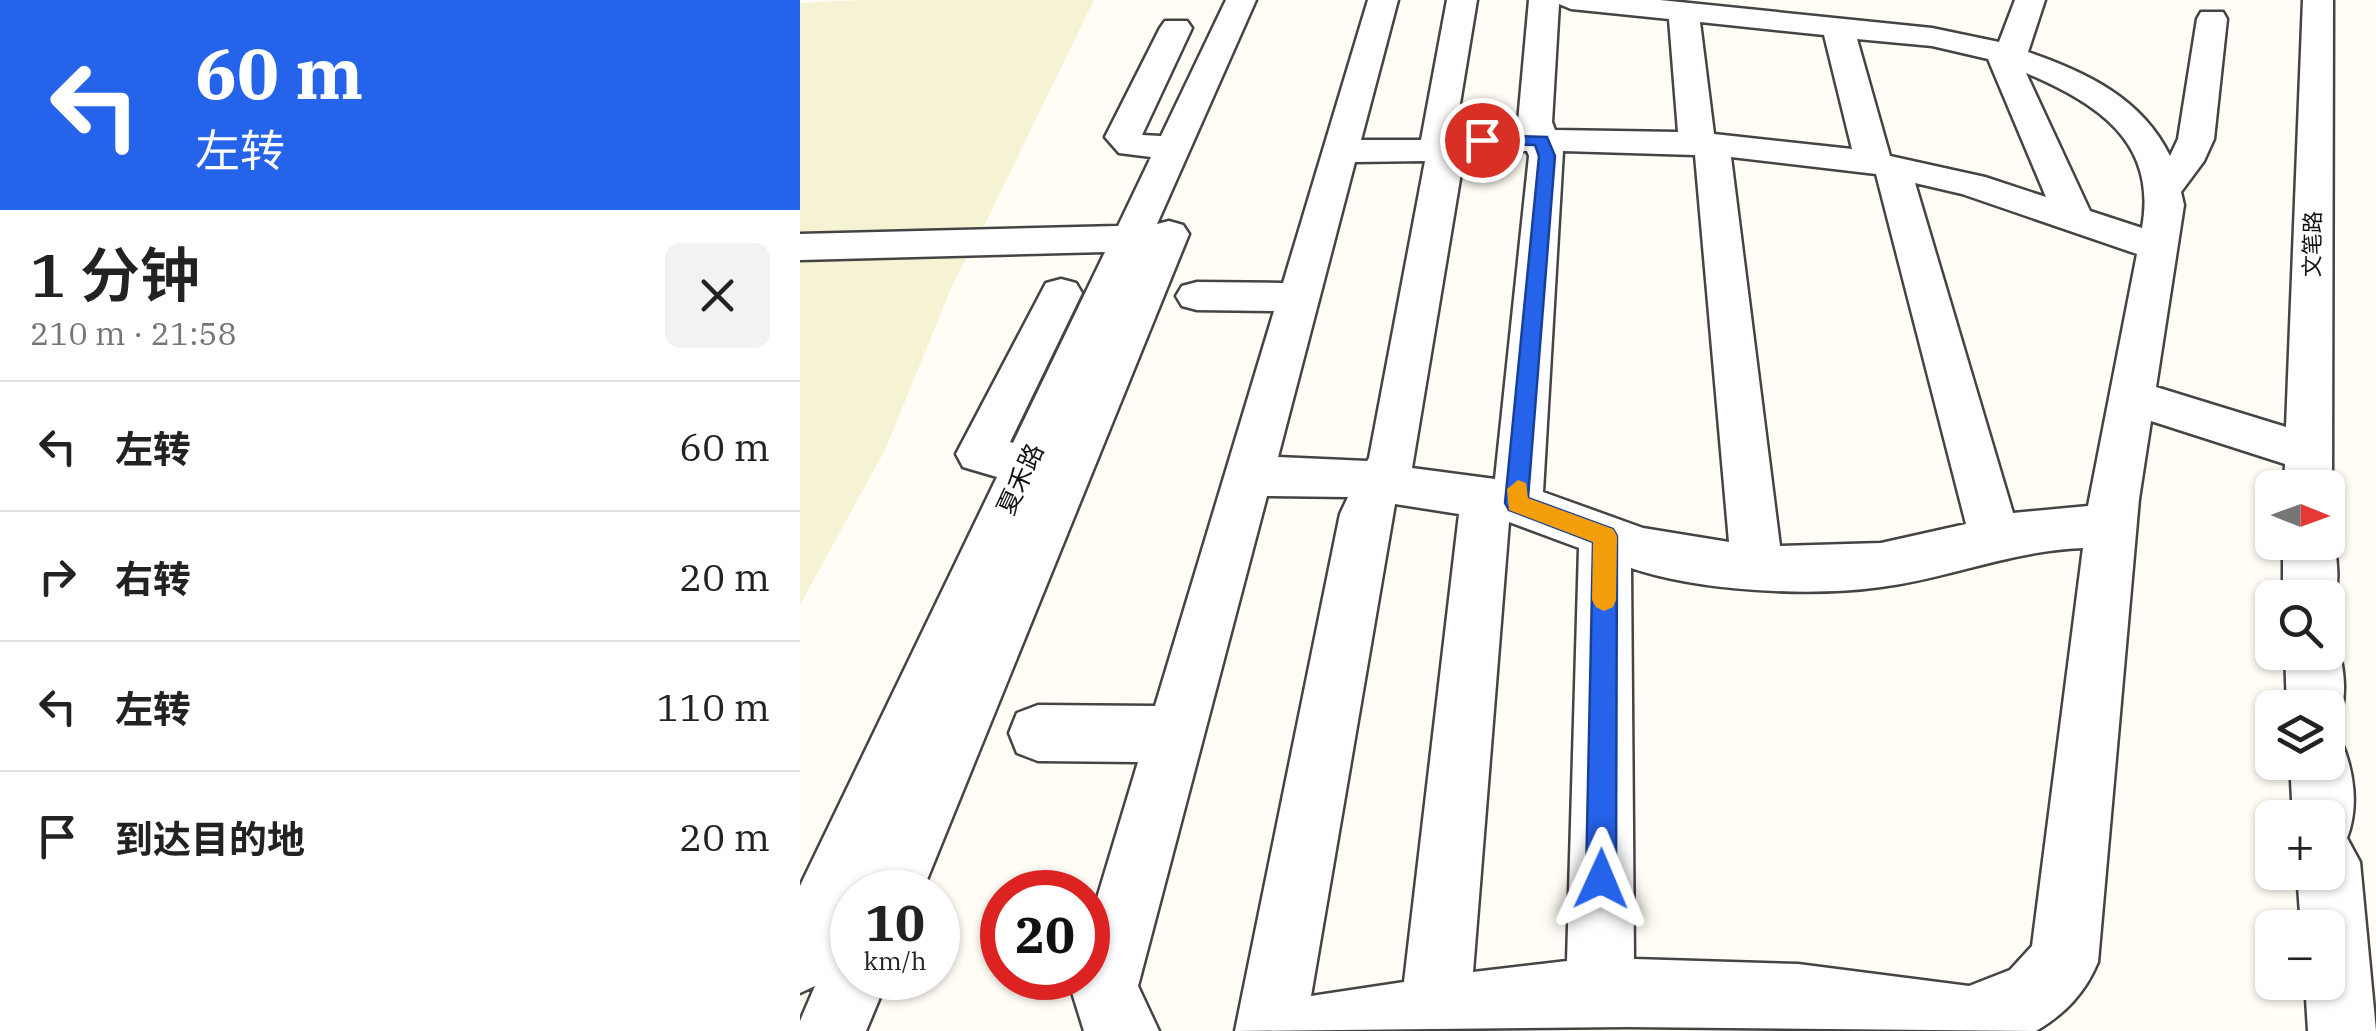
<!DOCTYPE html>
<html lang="zh">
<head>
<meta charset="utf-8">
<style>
  :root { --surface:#fff; --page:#f2f2f2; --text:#222; --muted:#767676; --line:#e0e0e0 }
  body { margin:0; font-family:"IBM Plex Serif","Noto Sans SC",serif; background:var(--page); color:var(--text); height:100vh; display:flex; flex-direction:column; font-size:38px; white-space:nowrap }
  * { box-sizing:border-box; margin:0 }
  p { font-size:32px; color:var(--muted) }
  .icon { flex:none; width:55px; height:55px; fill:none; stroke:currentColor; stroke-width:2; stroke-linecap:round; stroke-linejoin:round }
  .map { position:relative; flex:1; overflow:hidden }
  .sheet { display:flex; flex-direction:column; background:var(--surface); width:800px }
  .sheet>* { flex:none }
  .top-card { background:#2563eb; color:#fff; overflow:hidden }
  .needle { width:65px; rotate:91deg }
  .tools { position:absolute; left:1455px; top:470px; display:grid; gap:20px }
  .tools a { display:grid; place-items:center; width:90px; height:90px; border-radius:15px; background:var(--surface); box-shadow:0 2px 8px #0004; font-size:50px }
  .speed { position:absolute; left:30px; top:870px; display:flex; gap:20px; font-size:50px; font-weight:700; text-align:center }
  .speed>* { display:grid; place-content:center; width:130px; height:130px; border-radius:50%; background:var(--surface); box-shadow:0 2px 8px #0004; line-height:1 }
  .speed small { font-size:25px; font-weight:400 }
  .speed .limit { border:15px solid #d22; background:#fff; color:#111 }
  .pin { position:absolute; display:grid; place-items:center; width:85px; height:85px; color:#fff; margin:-42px; border:5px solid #fff; border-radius:50%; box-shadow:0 2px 10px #0007 }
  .me { position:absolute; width:110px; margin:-55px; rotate:1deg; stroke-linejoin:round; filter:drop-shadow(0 0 8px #0008) }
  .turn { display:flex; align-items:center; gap:35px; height:210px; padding:0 30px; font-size:45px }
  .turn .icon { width:130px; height:130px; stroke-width:2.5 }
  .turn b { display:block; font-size:70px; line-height:85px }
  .round { display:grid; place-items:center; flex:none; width:105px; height:105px; border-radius:15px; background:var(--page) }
  .summary { display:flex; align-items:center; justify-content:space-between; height:170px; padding:0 30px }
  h1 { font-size:60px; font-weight:600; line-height:75px }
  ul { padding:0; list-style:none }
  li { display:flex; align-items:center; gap:30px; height:130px; padding:0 30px; border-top:2px solid var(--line) }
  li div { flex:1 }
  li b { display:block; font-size:38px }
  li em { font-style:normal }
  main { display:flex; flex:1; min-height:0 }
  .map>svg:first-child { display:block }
</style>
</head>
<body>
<main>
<section class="sheet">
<div class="top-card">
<div class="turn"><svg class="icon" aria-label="left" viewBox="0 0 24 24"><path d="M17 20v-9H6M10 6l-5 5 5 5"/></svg><div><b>60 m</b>左转</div></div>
</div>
<div class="summary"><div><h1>1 分钟</h1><p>210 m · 21:58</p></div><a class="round"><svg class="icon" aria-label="close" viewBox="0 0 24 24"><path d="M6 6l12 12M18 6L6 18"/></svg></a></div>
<ul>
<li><svg class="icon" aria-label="left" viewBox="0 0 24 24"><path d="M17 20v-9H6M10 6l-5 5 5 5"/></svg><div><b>左转</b></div><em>60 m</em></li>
<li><svg class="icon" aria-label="right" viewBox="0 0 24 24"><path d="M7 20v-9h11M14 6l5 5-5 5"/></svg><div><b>右转</b></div><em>20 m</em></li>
<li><svg class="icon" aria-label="left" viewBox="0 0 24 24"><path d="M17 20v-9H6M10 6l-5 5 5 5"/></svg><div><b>左转</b></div><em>110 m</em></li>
<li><svg class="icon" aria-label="arrive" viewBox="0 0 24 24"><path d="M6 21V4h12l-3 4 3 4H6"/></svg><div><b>到达目的地</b></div><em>20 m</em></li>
</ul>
</section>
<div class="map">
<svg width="1576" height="1031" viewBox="0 0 1576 1031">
  <rect width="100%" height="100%" fill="#fffdf5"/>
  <path fill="#f6f3d4" d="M60,0h234l-110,226 -184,13v-236z
    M171,249l-19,37 -66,162 -86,157v-345z"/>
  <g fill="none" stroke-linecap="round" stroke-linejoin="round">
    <g stroke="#444" stroke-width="5">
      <path id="minor" d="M426,0h30l-99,224 12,-3 14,4 6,9 -267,658h-70v25l-14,34 14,-6v33h36l-22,53h-66v-10l15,-35 -15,7v-107l197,-409 -34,-10 -7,-13 90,-171 15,-4 15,4 6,10 -72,149 3,1 92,-191 -305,8v-26l318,-8 33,-69 -32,-4 -14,-16 55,-109 5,-7h22l5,7 -50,107 19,1z
        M568,0h30l-37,140h60l26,-140h30l-22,134 65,-4 -2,-8 11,-122h131l272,28 67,14 16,-42h30l-17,52c58,20 114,46 142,104l8,-17 19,-120 4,-7h22l4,7 -13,120 -10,22 -23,31 3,13 -28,182 130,40 17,-427h30l-1,488 -4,10v-10h-44l1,-24 -134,-43 -12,78 -41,463c-13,31 -33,52 -62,69l-409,-4 -392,4 105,-517 8,-17 -81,-1 -129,490 21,45h-75l-14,-45 2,-8h16v-50l50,-166 -100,-1 -21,-8 -8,-20 8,-20 21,-8 117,1 119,-395 -77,-1 -15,-4 -6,-10 6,-10 15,-4 86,1zM759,4l12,5 98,10 9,113 -123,-2 -3,-8zM900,22l124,13 28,114 -138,-15zM1057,39l75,7 56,13 58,138 -61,-20 -95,-21zM1226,73c70,30 132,68 116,155l-52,-17zM682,151h45l2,5 -34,323 -83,-11 50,-301 -2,-12zM763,151l132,4 34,387 -86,-14 -100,-36zM931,157l145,17 90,350 -85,19 -101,3zM625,161l-56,297 -2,3 -89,-4 77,-295zM1115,183l47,11 175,60 -49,252 -75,7zM595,504l64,10 -55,468 -93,14zM709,522l70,26 -12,413 -94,11zM1283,548l-51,398 -22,24 -41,16 -171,-22 -164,-5 -3,-391c66,23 180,29 250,19 70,-9 128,-36 202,-39z
        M1528,528c11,24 14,64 0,87v-17h-45v-56h45z
        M1528,632l5,2c12,29 16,65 3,93l-8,4v-23h-41l-2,-56h43z
        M1528,736l13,5c13,30 18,66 6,97l13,24 16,169h-68l-3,-49h23v-54h-27l-4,-56h31v-54h-35l-3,-56h38z"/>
    </g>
    <use href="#minor" fill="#fff" fill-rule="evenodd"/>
  </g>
  <path fill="#2563eb" stroke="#184099" stroke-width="2.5" d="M682,135l65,2 8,19 -27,342 85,31 4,7 -1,343 -5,11 -10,4 -10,-4 -5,-11 7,-337 -84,-32 -4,-7 34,-347 -4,-11 -59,-2v-7z"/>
  <path fill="#f59e0b" d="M718,480l8,3 2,15 85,31 4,7 -1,64 -3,7 -9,4 -8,-4 -4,-7 1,-58 -84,-32 -2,-21z"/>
  <g text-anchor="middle" stroke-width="10" stroke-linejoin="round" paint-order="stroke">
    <g font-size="22" fill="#111" stroke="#fff">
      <text transform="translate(1512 244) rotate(-89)" y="8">文笔路</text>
    </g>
    <g font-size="25" fill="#111" stroke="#fff">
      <text transform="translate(220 479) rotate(-65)" y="9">夏禾路</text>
    </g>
  </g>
</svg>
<div class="tools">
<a><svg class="needle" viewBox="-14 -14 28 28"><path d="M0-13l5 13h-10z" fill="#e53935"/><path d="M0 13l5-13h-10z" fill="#767676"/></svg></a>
<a><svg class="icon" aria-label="search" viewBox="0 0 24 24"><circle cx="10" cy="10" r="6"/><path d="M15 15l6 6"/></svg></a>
<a><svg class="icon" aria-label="layers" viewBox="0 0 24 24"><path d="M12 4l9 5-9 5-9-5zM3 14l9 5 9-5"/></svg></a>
<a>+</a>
<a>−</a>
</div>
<div class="speed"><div>10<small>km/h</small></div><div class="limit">20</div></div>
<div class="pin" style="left:682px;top:140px;background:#d93025"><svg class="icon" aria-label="arrive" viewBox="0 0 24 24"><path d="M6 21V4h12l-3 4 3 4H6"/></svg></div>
<svg class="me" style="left:801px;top:879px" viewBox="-20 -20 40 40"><path d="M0-17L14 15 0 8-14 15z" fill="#2563eb" stroke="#fff" stroke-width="4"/></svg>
</div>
</main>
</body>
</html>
